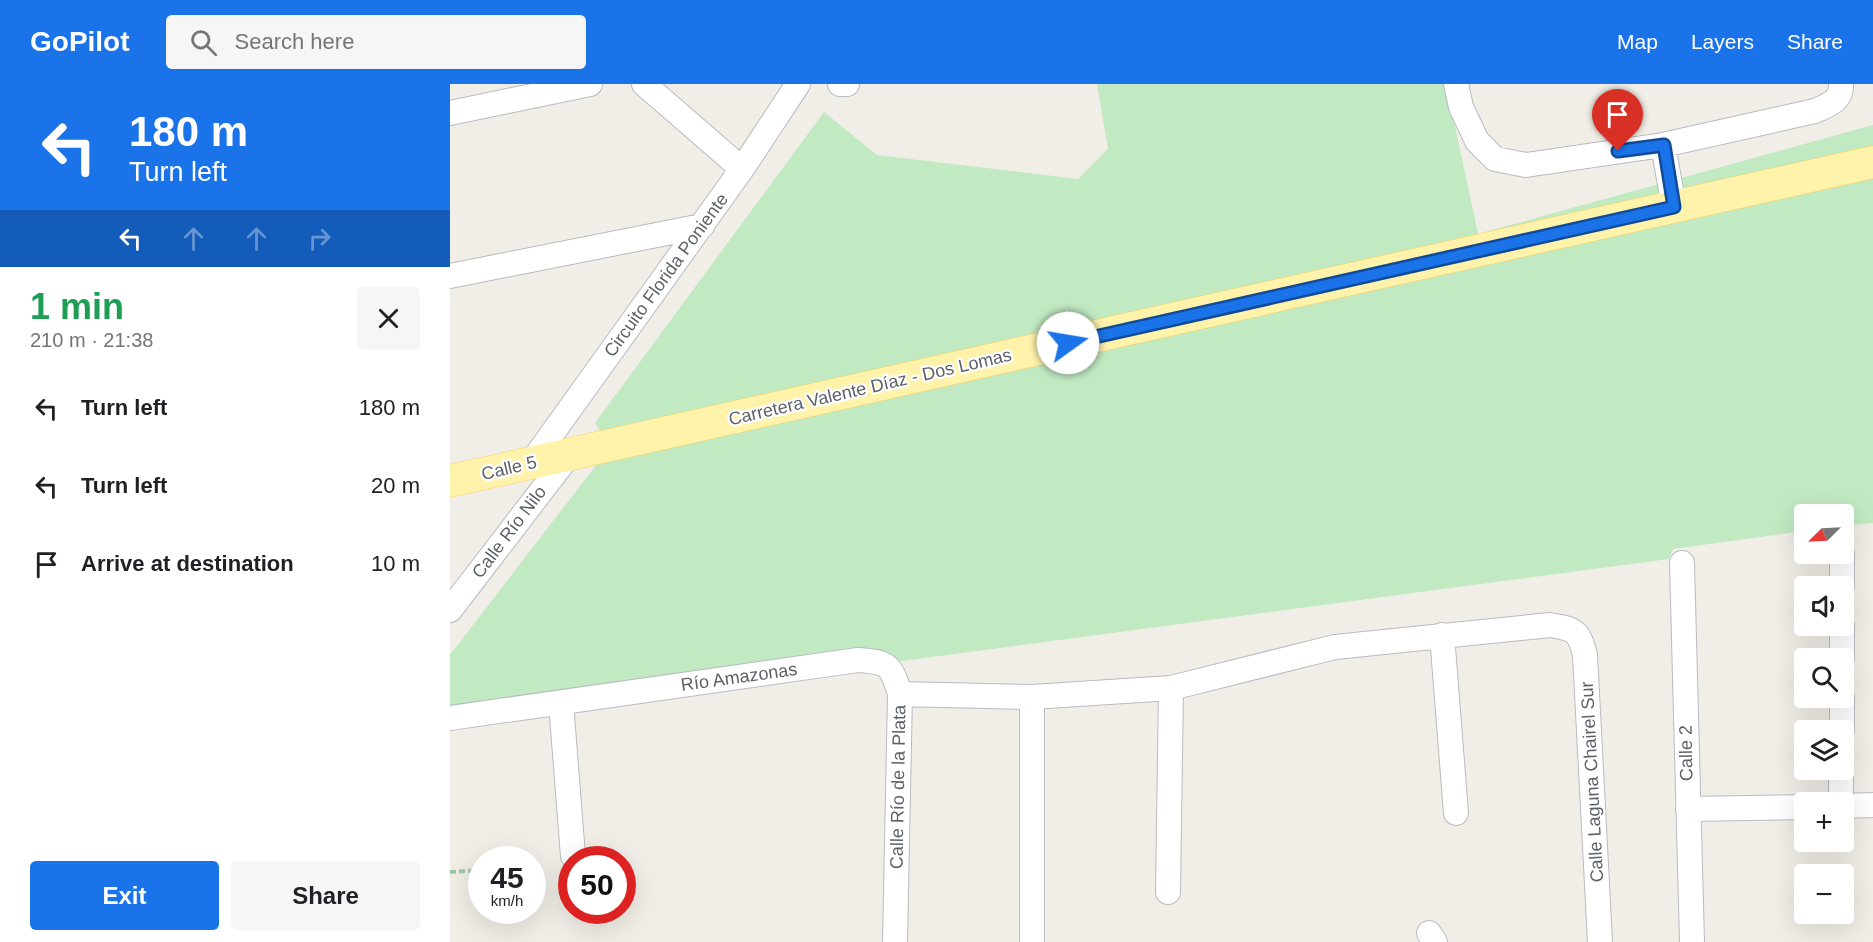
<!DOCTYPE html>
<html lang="en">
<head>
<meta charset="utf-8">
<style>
  :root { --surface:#fff; --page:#f6f6f6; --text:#202124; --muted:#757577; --accent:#1a73e8 }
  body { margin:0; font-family:Helvetica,sans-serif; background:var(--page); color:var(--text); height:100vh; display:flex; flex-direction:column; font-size:22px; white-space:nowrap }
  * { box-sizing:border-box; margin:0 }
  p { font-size:20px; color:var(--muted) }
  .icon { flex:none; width:33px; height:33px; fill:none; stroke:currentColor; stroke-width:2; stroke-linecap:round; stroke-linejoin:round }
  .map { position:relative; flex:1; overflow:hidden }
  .details { display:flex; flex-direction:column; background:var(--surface); width:450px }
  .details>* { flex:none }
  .hud { background:#1a73e8; color:#fff; overflow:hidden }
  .needle { width:39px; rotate:246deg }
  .buttons { position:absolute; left:1344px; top:420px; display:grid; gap:12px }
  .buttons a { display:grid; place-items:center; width:60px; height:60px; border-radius:6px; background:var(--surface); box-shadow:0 6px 24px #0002; font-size:30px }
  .speed { position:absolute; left:18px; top:762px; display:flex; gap:12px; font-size:30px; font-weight:700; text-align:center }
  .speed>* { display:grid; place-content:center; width:78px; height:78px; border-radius:50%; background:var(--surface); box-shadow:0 6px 24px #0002; line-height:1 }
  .speed small { font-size:15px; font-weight:400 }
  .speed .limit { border:9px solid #d22; background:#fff; color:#111 }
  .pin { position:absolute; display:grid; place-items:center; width:51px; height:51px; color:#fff; margin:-62px -26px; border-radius:50% 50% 50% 0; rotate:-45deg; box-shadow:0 0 6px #0007 }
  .pin .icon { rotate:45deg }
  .me { position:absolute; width:66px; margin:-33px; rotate:77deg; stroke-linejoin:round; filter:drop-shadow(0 0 4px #0008) }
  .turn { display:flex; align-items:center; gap:21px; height:126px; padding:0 30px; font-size:27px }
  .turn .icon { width:78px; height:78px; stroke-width:2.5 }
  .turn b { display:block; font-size:42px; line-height:51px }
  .lanes { display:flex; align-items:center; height:57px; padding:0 30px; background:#0003; justify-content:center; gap:30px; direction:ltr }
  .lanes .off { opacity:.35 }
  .round { display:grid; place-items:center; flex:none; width:63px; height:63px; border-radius:6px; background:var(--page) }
  .head { display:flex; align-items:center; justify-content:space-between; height:102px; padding:0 30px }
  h1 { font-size:36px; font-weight:700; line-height:45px; color:#1e9e55 }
  .cta { display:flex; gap:12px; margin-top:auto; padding:12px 30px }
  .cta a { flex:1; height:69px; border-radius:6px; background:var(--accent); color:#fff; font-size:24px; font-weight:700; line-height:69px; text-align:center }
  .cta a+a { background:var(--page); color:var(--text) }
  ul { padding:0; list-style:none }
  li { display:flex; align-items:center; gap:18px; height:78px; padding:0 30px }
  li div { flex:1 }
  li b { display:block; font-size:22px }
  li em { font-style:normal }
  header { display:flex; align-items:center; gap:36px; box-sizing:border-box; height:84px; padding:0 30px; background:var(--accent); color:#fff }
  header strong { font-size:28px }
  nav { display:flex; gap:33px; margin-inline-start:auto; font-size:21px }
  .search { width:420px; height:54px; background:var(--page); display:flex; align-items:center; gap:15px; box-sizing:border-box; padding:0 21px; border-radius:6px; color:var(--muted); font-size:22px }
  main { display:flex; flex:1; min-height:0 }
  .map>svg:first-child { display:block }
</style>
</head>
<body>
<header>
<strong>GoPilot</strong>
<div class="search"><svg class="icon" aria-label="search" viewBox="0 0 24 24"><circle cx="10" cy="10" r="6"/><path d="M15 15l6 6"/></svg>Search here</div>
<nav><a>Map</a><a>Layers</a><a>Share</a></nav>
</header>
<main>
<section class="details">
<div class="hud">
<div class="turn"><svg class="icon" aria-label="left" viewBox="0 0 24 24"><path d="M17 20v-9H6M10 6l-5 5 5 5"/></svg><div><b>180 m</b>Turn left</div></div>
<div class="lanes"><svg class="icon" aria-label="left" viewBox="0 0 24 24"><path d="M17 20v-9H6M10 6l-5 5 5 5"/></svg><svg class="icon off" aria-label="ahead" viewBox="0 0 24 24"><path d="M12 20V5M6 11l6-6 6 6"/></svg><svg class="icon off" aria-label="ahead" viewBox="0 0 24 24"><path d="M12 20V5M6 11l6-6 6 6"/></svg><svg class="icon off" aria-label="right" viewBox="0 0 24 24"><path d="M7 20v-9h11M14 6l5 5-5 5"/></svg></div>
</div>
<div class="head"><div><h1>1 min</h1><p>210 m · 21:38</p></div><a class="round"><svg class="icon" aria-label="close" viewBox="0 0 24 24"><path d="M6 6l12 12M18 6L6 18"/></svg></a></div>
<ul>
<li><svg class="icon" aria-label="left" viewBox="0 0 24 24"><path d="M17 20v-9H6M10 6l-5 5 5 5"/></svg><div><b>Turn left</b></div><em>180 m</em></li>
<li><svg class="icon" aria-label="left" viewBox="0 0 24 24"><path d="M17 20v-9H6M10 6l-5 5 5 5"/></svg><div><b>Turn left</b></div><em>20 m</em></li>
<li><svg class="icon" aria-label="arrive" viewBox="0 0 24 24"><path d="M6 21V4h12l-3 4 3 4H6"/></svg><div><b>Arrive at destination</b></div><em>10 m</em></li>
</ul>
<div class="cta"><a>Exit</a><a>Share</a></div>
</section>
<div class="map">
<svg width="1423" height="858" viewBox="0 0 1423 858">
  <rect width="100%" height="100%" fill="#f0eee6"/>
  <path fill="#c1e9c2" d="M647,0h349l32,150 395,-109v398l-29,3v-12h-40v17l-131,18 -4,10 -1219,162v-66l160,-208 -15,-24 229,-311 53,43 201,24 30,-30z"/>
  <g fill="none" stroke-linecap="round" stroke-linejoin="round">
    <g stroke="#b8bbc0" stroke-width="26">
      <path id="minor" d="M194,0l98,85
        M390,0h7
        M1006,0l5,23 16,34 18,18 31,6 137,-20 152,-34c13,-6 27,-10 26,-27
        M0,29l140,-29
        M1213,61l11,62
        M0,192l252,-50
        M81,379l211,-294 56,-85
        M1232,479l10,379
        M1392,502v-32
        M0,526l119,-155
        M992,551l14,178
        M1392,574v-32
        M450,610l132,3 139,-9 164,-41 215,-22c25,4 29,6 35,30l15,287
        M582,613v245
        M111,619l12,153
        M0,634l408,-58c31,2 33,5 42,34l-5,248
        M1392,646v-32
        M1391,718v-32
        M1394,722l29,-1
        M1238,725l116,-2
        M718,808l3,-204
        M979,849l6,9"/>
    </g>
    <g stroke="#f9ce57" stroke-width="33">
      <path id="major" d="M0,397l1423,-319"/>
    </g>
    <path stroke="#99c8a7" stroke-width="4" stroke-dasharray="6 3" stroke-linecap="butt" d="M0,788l32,-2"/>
    <use href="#minor" stroke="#fff" stroke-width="24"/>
    <use href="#major" stroke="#fff3ac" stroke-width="32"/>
  </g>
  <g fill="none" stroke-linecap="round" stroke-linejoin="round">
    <g stroke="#114b97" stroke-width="15">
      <path id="route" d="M618,259l606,-136 -10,-62 -46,6"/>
    </g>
    <use href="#route" stroke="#1a73e8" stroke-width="10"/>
  </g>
  <g text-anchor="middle" stroke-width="4.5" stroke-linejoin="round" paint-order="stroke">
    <g font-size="18" fill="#5d6167" stroke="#fff">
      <text transform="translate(216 191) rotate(-54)" y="6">Circuito Florida Poniente</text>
      <text transform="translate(420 303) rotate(-13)" y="6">Carretera Valente Díaz - Dos Lomas</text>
      <text transform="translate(59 384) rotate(-13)" y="6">Calle 5</text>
      <text transform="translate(59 448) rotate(-53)" y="6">Calle Río Nilo</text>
      <text transform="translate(289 593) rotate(-8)" y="6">Río Amazonas</text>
      <text transform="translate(1236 669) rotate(-91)" y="6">Calle 2</text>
      <text transform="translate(1142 698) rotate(-93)" y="6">Calle Laguna Chairel Sur</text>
      <text transform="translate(448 703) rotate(-89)" y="6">Calle Río de la Plata</text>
    </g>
  </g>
</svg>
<div class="buttons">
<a><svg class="needle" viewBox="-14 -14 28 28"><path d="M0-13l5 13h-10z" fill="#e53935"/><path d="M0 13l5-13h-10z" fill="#757577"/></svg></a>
<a><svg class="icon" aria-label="sound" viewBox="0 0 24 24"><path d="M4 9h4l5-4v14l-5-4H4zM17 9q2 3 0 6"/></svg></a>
<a><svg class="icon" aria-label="search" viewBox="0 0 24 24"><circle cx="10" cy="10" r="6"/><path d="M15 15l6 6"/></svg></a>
<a><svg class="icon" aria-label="layers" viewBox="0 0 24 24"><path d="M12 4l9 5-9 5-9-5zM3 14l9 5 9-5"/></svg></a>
<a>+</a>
<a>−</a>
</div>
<div class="speed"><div>45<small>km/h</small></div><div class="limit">50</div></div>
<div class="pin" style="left:1168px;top:67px;background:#d93025"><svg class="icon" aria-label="arrive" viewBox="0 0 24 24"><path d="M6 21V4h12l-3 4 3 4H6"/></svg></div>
<svg class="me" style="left:618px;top:259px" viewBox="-20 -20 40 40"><circle r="19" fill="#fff"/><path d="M0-13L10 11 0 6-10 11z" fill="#1a73e8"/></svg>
</div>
</main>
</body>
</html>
